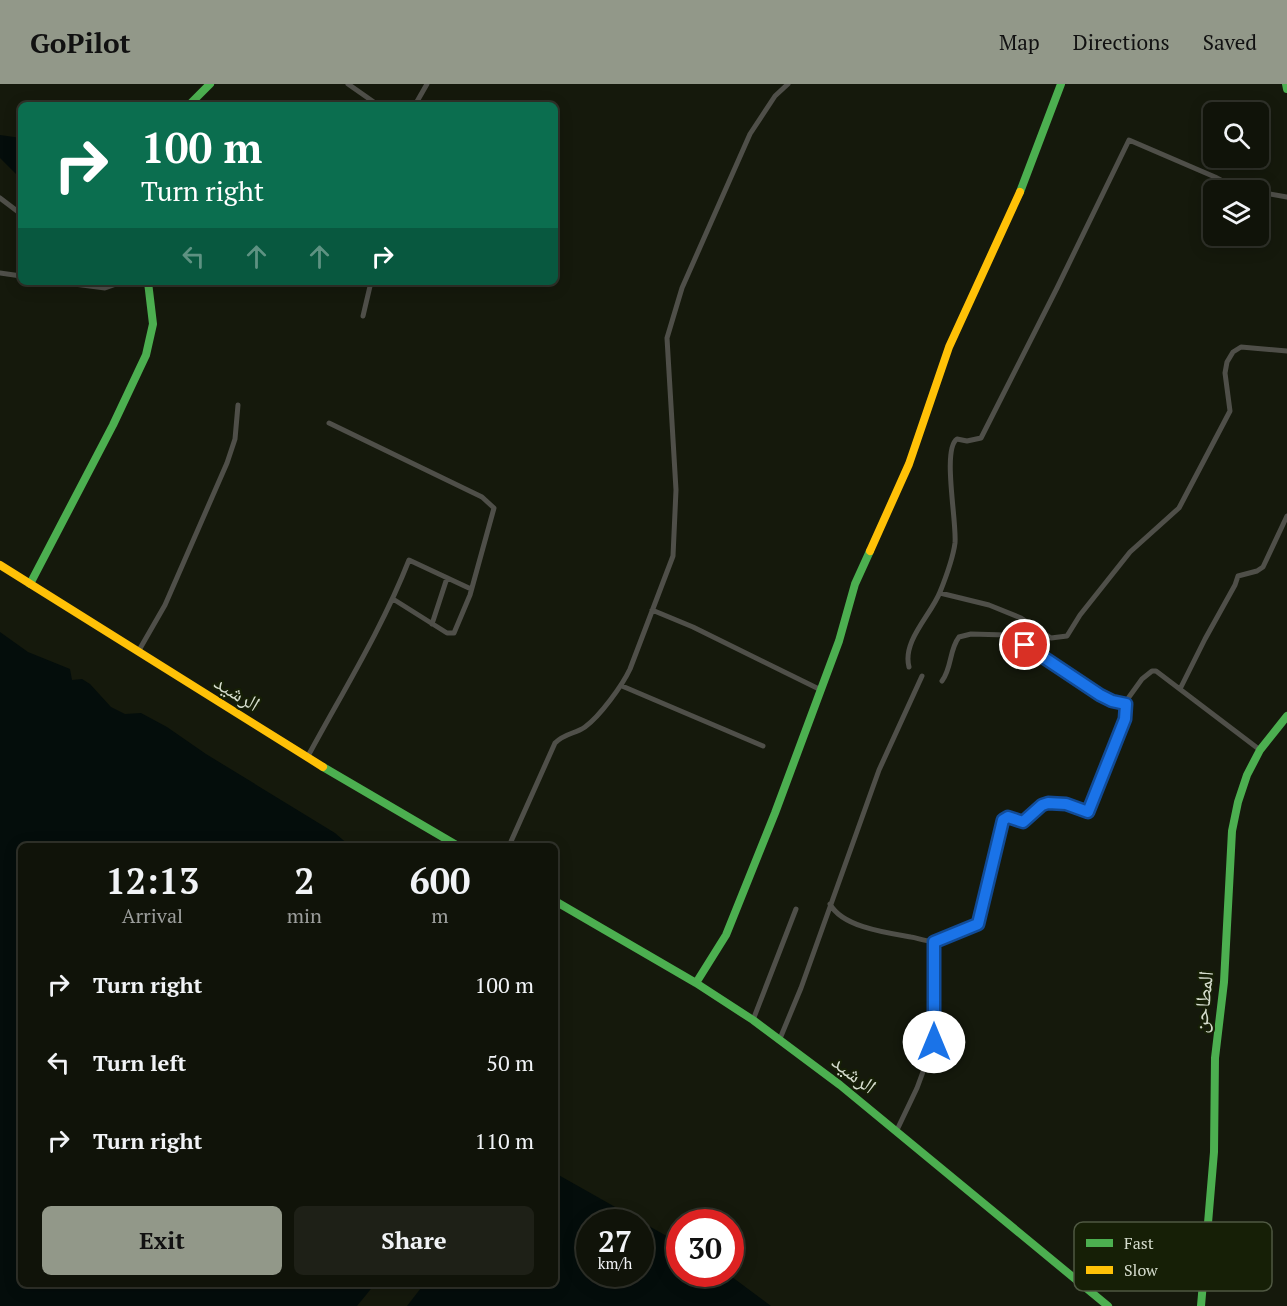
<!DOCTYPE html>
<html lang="en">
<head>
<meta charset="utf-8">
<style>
  :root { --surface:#101309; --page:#1e2017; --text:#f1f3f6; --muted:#9c9e9c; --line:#30322a; --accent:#929889 }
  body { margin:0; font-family:"PT Serif","Noto Naskh Arabic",serif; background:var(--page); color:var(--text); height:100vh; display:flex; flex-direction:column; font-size:22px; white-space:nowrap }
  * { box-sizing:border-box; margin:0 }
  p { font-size:20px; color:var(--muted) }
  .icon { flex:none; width:33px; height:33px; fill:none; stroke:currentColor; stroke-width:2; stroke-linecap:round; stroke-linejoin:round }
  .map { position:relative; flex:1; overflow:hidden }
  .drawer { position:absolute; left:18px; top:759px; width:540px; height:444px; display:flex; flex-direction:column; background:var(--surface); border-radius:9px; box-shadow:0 3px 15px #0003,0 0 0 2px var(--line) }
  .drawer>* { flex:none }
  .top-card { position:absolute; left:18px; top:18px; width:540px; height:183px; border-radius:9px; box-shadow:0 3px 15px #0003,0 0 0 2px var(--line); background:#0b6e4f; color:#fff; overflow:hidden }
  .buttons { position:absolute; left:1203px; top:18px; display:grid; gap:12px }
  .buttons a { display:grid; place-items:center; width:66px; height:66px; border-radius:9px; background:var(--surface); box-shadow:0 3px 15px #0003,0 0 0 2px var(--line); font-size:30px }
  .speed { position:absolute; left:576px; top:1125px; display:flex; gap:12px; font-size:30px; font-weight:700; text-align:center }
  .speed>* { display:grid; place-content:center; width:78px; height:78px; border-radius:50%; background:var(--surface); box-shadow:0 3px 15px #0003,0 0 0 2px var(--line); line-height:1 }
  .speed small { font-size:15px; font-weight:400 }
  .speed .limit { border:9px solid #d22; background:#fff; color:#111 }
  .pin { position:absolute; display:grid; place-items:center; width:51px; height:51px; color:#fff; margin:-26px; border:3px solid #fff; border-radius:50%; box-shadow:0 2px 6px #0007 }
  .me { position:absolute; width:66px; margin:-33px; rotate:0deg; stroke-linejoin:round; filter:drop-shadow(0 0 4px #0008) }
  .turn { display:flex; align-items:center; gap:21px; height:126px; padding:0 24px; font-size:27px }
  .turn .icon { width:78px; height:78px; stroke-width:2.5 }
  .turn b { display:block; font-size:42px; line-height:51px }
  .lanes { display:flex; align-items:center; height:57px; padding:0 24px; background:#0003; justify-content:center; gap:30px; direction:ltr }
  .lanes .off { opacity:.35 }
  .eta { display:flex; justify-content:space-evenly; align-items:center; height:102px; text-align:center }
  .eta b { font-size:36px; font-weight:700; line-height:42px }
  .primary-button { display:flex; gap:12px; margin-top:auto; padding:12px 24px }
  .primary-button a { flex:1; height:69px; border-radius:9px; background:var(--accent); color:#111; font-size:24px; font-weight:700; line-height:69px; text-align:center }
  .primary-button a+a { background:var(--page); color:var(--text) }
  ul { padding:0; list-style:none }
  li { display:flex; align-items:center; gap:18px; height:78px; padding:0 24px }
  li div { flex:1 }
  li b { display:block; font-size:22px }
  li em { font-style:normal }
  header { display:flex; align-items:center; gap:36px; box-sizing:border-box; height:84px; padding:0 30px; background:var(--accent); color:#111 }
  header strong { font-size:28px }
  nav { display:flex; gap:33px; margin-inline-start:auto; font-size:21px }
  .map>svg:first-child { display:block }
</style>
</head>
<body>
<header>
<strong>GoPilot</strong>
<nav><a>Map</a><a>Directions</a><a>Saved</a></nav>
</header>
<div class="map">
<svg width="1287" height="1222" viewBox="0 0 1287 1222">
  <rect width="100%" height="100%" fill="#15190c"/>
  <path fill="#040d0b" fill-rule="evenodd" d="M0,51l21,3v37h-4l-17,-17z
    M0,548l28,20 42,17 2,11 10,-1 8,5 21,23 14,7 16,-1 26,14 39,27 129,79 15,13h-329v438h534v-111l124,70 1,31h48l43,32h-771zM590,1138h50v52h-50z"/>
  <path fill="#15190c" d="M375,1200h49l-17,22h-50z"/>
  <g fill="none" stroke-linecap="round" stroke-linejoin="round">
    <path stroke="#4f4f49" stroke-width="5" d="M348,0l30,21
      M415,21l12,-21
      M1258,108l29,5
      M0,114l21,16
      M0,189l21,3
      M59,198l46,6 14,-5
      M363,232l8,-34
      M329,339l153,74 12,11 -24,87 -16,38h-7l-54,-34
      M940,509l49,12 32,13 30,20 16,-2 13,-21 50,-63 49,-44 51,-97 -5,-38 2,-11 6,-10 8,-5 46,4
      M652,526l41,17 128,63
      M432,540l15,-46
      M138,568l27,-47 62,-142 8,-24 3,-34
      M909,583c-7,-26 22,-52 31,-75 6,-15 13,-34 15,-49 2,-21 -13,-94 2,-104l10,2 14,-3 76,-150 72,-148 86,37 15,8 22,5
      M942,597c10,-13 7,-31 17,-44l12,-3 35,1 5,1 89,59 12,6 14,3
      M622,602l141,60
      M1180,605l25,-50 30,-54 3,-9 19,-5 6,-4 24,-51
      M307,674c35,-65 75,-129 102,-198l62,29
      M509,762l46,-103c10,-10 20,-9 30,-16 15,-11 37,-41 45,-58l43,-113 3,-66 -9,-152 15,-50 68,-154 25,-38 13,-12
      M830,820c12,23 57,29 81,33 7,1 16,5 23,4 12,0 34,-11 44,-17l25,-104 5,-3 15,4 4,-1 15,-15 13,-3 33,10 37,-93 1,-15 3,-7 13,-18 10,-8h4l104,79
      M753,936l43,-111
      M779,957l22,-53 78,-218 43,-94
      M896,1048l21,-44 17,-46v-100"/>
    <path stroke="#4caf50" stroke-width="8" d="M1286,0l1,5
      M189,21l21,-21
      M1020,108l41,-108
      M30,500l83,-159 33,-70 7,-31 -5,-42
      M323,683l135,79
      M555,817l141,82 57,37 87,65 268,221
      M696,899l30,-48 49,-122 64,-172 16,-57 15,-33
      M1201,1222l13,-154 1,-94 9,-76 8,-151 6,-29 9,-27 13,-25 27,-34"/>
    <path stroke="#ffc107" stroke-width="8" d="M870,467l39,-87 40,-117 71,-155
      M0,481l323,202"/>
  </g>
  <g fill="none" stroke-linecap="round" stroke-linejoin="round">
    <g stroke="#114b97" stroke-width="15">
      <path id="route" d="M934,958v-100l44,-18 25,-104 5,-3 15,5 19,-17 6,-2 18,1 22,8 37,-93 1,-15 -14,-3 -12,-6 -75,-50"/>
    </g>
    <use href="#route" stroke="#1a73e8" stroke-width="10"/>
  </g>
  <g text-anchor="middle" stroke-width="4.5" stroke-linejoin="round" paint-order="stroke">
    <g font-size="21" fill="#d5dccd" stroke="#161f06">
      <text transform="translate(237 609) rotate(32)" y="7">الرشيد</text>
      <text transform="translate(1203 918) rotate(-84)" y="7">المطاحن</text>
      <text transform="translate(854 990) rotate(38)" y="7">الرشيد</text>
    </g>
  </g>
  <rect x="1074" y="1138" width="198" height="69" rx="9" fill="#161f06" stroke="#4f5842" stroke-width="1.5"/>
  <rect x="1086" y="1155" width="27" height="8" fill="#4caf50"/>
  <rect x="1086" y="1182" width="27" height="8" fill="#ffc107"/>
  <g font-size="16" fill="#d5dccd">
    <text x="1124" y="1165">Fast</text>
    <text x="1124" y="1192">Slow</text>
  </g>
</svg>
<div class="buttons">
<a><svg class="icon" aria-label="search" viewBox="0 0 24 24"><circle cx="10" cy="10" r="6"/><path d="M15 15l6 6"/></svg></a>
<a><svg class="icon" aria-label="layers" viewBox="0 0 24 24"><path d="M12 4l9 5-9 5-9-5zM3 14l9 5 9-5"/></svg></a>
</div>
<div class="speed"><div>27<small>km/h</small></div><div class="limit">30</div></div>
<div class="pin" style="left:1025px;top:561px;background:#d93025"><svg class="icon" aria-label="arrive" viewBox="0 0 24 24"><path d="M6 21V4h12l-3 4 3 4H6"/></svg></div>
<svg class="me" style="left:934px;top:958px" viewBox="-20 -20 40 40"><circle r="19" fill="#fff"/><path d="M0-13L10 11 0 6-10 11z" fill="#1a73e8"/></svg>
<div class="top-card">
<div class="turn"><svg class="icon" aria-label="right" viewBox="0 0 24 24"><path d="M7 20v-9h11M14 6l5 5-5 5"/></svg><div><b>100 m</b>Turn right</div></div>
<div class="lanes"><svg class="icon off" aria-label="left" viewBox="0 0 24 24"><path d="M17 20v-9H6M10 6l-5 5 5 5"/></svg><svg class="icon off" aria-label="ahead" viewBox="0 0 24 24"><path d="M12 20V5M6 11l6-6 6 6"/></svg><svg class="icon off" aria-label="ahead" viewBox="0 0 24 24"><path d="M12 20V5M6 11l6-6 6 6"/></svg><svg class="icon" aria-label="right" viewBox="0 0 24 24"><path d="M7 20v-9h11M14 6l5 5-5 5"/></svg></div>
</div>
<section class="drawer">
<div class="eta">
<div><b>12:13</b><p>Arrival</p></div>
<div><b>2</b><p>min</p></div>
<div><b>600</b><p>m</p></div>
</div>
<ul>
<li><svg class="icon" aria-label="right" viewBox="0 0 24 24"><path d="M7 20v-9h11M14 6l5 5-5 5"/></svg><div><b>Turn right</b></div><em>100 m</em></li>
<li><svg class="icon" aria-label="left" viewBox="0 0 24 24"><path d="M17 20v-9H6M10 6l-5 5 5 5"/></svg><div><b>Turn left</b></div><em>50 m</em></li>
<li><svg class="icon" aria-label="right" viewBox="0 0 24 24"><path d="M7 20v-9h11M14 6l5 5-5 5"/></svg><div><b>Turn right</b></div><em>110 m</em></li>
</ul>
<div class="primary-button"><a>Exit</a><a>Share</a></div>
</section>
</div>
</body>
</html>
